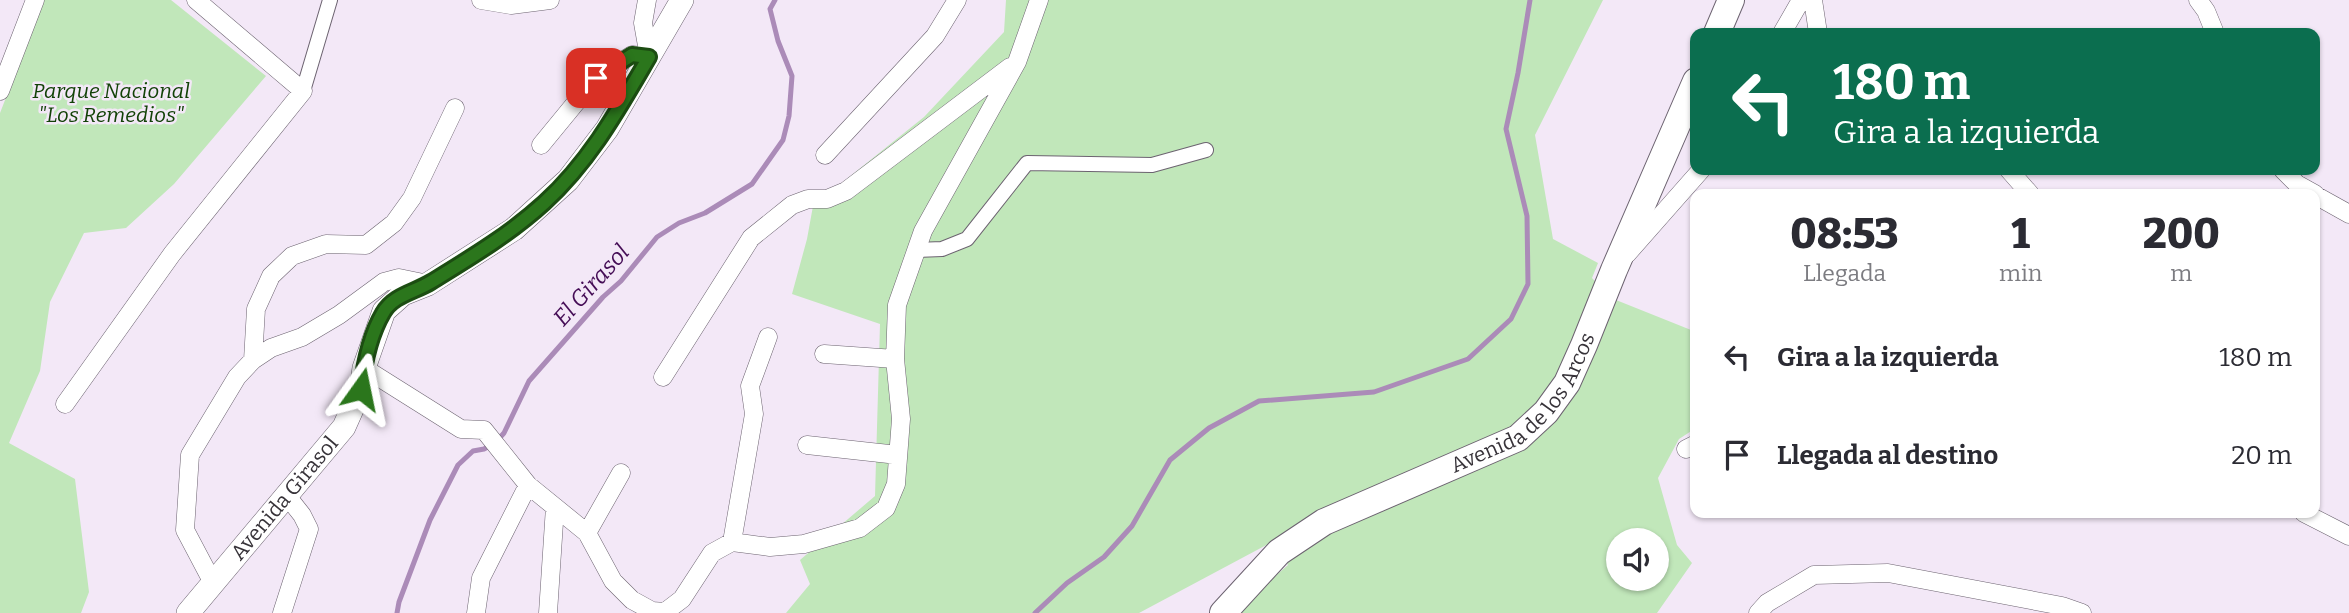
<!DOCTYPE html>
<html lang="es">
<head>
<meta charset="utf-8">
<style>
  :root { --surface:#fff; --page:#f2f2f3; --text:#2b2b33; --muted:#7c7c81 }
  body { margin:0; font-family:Bitter,serif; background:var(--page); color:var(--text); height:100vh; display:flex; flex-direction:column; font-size:26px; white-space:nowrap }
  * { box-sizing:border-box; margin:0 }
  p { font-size:23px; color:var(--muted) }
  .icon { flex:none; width:38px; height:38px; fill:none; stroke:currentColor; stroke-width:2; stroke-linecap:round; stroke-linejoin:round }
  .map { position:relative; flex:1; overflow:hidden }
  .sheet { position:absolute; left:1690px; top:189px; width:630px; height:329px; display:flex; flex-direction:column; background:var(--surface); border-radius:14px; box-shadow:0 2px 5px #0004 }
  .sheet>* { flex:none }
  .top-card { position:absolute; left:1690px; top:28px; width:630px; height:147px; border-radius:14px; box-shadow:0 2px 5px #0004; background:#0b6e4f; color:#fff; overflow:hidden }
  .fabs { position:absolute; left:1606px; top:528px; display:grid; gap:14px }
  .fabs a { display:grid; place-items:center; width:63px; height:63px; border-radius:50%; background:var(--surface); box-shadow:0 2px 5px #0004; font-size:35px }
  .pin { position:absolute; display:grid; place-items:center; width:60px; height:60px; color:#fff; margin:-30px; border-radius:14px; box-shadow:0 4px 10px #0006 }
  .me { position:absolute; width:77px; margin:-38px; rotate:12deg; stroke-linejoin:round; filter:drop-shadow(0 0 5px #0008) }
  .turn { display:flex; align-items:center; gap:24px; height:147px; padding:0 28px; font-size:32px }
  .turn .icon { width:91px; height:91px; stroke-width:2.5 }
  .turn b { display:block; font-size:49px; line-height:60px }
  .eta { display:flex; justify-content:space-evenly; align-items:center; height:119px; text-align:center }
  .eta b { font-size:42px; font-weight:800; line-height:49px }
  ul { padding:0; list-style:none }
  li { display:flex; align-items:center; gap:21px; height:98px; padding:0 28px }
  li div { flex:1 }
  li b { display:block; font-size:26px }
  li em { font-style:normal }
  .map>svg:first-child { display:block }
</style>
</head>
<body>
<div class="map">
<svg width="2349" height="613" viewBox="0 0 2349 613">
  <rect width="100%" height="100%" fill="#f3e8f7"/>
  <path fill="#c1e7ba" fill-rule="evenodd" d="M44,0h127l95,76 -92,108 -48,44 -42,5 -34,69 -10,69 -31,72 66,36 14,113 -8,21h-81v-500z
    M1006,0h597l-68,135 18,104 45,24 -6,15 19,20 85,34v96l-17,11 -21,39 19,67 15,18 -35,50h-425l56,-48 -16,-23 -133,71h-353l24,-29 -10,-24 75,-64 5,-172 -88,-30 15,-55 6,-33 111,-89 80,-85zM1619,541h38v38h-38z"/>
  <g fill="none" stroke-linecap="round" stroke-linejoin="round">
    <path stroke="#ab8bb8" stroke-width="5" d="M397,613l2,-11 31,-82 28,-55 15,-14 11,-2 11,-6 9,-10 25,-52 74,-84 18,-16 36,-44 22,-14 26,-10 47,-29 31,-44 6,-24 3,-40 -14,-35 -8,-32 5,-9
      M1035,613l32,-30 37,-26 28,-31 38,-66 39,-32 50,-27 115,-9 94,-33 43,-40 17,-35 -1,-68 -21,-87 12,-56 12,-73"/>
    <g stroke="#6c6370" stroke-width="16">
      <path id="pedestrian" d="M303,91l27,-91
        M916,250l26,-1 25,-10 60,-76 125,2 54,-15"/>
    </g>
    <g stroke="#6c6370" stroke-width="19">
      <path id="minor" d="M481,0l30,5 39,-5
        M1813,0l5,33
        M2198,0l8,11 9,22
        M1782,33l19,-33
        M0,91l35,-91
        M541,145l55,-67 36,-23 17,2 -6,-34 4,-23
        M825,155l110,-119 22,-36
        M2009,170l21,24
        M2283,170l14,14 18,10
        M2315,195l34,19
        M1627,254l74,-84
        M824,354l71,5
        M253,360l3,-51 15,-33 21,-20 34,-12 40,1 28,-22 18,-25 43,-90
        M364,368l97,61 23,1 44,55 59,48 26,48 19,19 20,11 13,1 17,-13 30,-46 20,-11 38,5 34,-3 56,-16 26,-20 10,-24 5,-65 -6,-60 2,-54 26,-74 94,-169 22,-62
        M663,377l88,-139 41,-33 16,-6h19l19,-8 164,-124
        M65,404l107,-150 131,-163 -107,-91
        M807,445l91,10
        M1686,449l10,-5
        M2304,513l45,23
        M587,533l34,-60
        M732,542l22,-128 -4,-28 18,-49
        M213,583l-28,-53 5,-75 47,-78 16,-17 18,-12 31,-11 37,-22 45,-33 15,-4 29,6
        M282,613l27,-84 -7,-14 -15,-19
        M476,613l5,-35 47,-93
        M548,613l7,-106
        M1758,613l9,-10 47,-28 74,-2 174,33 20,7"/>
    </g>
    <g stroke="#6c6370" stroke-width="24">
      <g id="tertiary">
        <path id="s1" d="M188,613l156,-186 17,-38 3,-21 20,-57 19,-17 25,-10 86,-55 54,-49 39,-51 75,-129"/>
      </g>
    </g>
    <g stroke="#6c6370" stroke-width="28">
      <g id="secondary">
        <path d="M1717,33l14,-33"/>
        <path id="s2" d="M1223,613l56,-61 45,-30 194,-84 28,-26 21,-29 17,-38 30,-75 82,-189"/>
      </g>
    </g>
    <use href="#pedestrian" stroke="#fff" stroke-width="14"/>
    <use href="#minor" stroke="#fff" stroke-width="18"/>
    <use href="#tertiary" stroke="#fff" stroke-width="23"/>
    <use href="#secondary" stroke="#fff" stroke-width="26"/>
  </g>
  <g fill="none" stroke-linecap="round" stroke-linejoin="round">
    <g stroke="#1c4d12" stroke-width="18">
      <path id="route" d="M361,389c3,-24 9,-54 22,-76 10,-18 32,-21 48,-31 39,-24 79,-48 113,-79 46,-42 74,-93 105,-146l-17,-2 -36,23"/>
    </g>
    <use href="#route" stroke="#2b761c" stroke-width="12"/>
  </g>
  <g text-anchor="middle" stroke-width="5" stroke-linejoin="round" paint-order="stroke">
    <g font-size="21" font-style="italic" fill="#124207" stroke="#f3e8f7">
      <text x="111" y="98">Parque Nacional<tspan x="111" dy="24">"Los Remedios"</tspan></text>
    </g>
    <g font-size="21" fill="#373339" stroke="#f3e8f7">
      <text dy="7" stroke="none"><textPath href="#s2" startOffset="376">Avenida de los Arcos</textPath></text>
      <text dy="7" stroke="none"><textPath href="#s1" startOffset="150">Avenida Girasol</textPath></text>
    </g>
    <g font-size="23" font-style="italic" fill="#450d56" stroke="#f3e8f7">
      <text transform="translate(591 285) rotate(-48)" y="8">El Girasol</text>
    </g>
  </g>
</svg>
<div class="fabs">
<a><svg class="icon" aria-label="sound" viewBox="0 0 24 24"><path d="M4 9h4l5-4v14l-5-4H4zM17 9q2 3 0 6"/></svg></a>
</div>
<div class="pin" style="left:596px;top:78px;background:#d93025"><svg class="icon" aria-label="arrive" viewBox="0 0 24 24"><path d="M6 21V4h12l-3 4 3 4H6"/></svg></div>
<svg class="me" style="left:361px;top:389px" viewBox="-20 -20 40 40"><path d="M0-17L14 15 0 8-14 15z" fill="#2b761c" stroke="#fff" stroke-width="4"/></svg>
<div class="top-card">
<div class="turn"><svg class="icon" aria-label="left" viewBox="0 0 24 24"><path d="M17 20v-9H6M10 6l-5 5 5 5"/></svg><div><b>180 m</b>Gira a la izquierda</div></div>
</div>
<section class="sheet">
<div class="eta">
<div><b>08:53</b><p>Llegada</p></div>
<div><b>1</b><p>min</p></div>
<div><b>200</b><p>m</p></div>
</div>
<ul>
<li><svg class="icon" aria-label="left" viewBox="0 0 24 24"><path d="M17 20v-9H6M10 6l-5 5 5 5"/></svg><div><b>Gira a la izquierda</b></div><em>180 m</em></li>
<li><svg class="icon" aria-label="arrive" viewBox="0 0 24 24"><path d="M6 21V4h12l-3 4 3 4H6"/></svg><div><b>Llegada al destino</b></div><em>20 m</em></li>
</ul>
</section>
</div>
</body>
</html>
